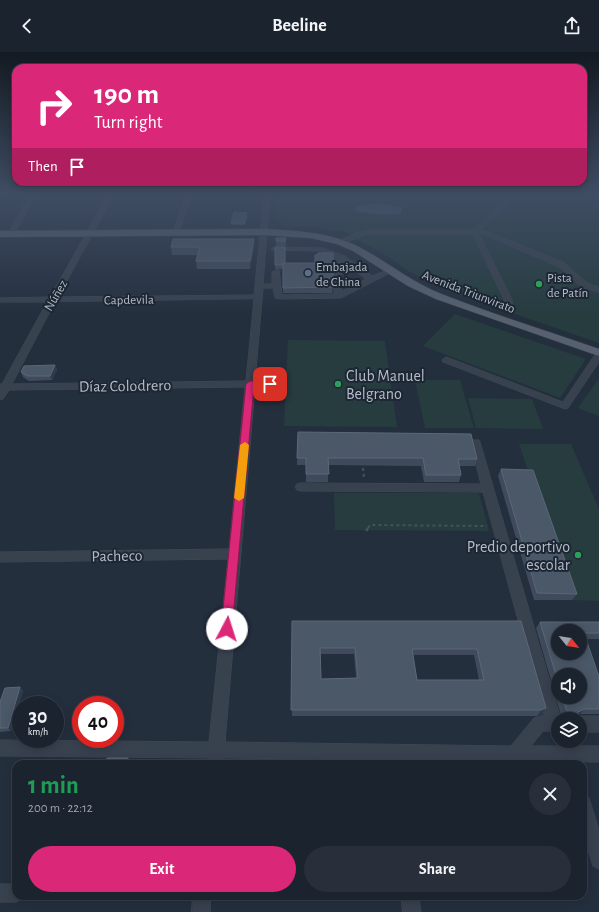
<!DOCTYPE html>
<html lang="en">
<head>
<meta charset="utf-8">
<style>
  :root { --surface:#1b232e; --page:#282f3a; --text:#f1f3f6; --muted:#a0a4aa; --line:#39404a; --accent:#db2777 }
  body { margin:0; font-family:"Alegreya Sans",sans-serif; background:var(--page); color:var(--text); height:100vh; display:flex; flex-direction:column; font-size:15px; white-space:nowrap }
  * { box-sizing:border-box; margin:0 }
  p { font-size:13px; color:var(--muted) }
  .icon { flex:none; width:22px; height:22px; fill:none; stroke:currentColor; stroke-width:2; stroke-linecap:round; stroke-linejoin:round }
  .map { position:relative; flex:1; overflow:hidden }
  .panel { position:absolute; left:12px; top:708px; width:575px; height:140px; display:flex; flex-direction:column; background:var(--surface); border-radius:12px; box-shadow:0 2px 10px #0003,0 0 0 1px var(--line) }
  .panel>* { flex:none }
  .hud { position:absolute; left:12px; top:12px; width:575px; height:122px; border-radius:12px; box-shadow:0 2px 10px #0003,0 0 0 1px var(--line); background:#db2777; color:#fff; overflow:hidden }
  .needle { width:26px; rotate:120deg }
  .fabs { position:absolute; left:551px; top:572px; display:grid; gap:8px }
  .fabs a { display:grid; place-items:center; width:36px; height:36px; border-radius:50%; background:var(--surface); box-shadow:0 2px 10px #0003,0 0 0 1px var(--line); font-size:20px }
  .speed { position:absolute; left:12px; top:644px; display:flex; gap:8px; font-size:20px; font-weight:700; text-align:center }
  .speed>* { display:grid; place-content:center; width:52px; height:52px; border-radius:50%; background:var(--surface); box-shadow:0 2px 10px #0003,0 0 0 1px var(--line); line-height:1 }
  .speed small { font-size:10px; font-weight:400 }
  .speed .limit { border:6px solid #d22; background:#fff; color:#111 }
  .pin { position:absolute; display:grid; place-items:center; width:34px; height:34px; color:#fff; margin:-17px; border-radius:8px; box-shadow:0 2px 6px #0006 }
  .me { position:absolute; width:44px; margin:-22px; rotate:5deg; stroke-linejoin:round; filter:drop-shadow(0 0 3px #0008) }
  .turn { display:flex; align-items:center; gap:14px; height:84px; padding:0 16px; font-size:18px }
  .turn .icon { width:52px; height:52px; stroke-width:2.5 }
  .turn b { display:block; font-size:28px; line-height:34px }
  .then { display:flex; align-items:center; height:38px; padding:0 16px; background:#0003; gap:8px; font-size:15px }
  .round { display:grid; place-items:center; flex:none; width:42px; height:42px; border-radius:21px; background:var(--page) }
  .head { display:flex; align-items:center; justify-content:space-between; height:68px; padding:0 16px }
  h1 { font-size:24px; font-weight:600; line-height:30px; color:#1e9e55 }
  .action { display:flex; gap:8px; margin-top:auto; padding:8px 16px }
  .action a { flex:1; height:46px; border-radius:24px; background:var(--accent); color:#fff; font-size:16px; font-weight:600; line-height:46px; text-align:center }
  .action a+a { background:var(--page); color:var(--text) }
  header { display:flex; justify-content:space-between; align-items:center; height:52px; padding:0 16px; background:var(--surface); font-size:18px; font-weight:600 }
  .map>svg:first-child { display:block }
</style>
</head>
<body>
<header><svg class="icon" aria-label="back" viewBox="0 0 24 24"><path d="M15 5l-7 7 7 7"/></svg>Beeline<svg class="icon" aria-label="share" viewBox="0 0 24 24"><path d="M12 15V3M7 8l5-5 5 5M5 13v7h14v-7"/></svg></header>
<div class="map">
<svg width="599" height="860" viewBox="0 0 599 860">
  <rect width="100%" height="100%" fill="#242f3e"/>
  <path fill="#263c3f" d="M276,143h323v148l-151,-52 -38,-19 -31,-21 -22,-11 3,-3 -18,-6h-10l-19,-5h-25l-14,-6z
    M455,262l131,45 -26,39 -137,-52z
    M288,288l97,1 12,86 -113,-1z
    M599,326v38l-21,-8z
    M415,328h45l14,48h-49z
    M468,346l64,1 11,30 -67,-1z
    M519,392h52l28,65v92l-27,-1z
    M334,441h145l10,38 -154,-1z"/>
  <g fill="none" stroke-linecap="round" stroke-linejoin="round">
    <g stroke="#414a57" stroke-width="1">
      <path id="minor" d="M30,143h6l-22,39 -5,1 -1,-1z
        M108,143h6l-56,102 196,-2 10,-100h6l-7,89h9v-12l4,-2h3l3,25 52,-1v-37l-14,-6 -48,-1 -1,-1 3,-2 49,1 22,8 27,20 18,-7 4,2 -53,27 -60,1 -6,-1 -2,-10h-10l-8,93h16l5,3 -5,3h-16l-30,355 286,4 23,-28 10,-3 -61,-223 -182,-1 -4,-1 -2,-3 2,-3 4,-1 180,1 -11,-42 1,-2h8l1,2 80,274 4,3h-6v12h-15l-12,15h68v16l-376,-4v6h-16l1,-6 -208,-2v-16l209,2 19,-183 -228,3v-10l229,-3 16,-162 -236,3 -6,9 -3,1v-16h2l45,-82h-47v-4l50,-1zM342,209l24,18 -24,12zM254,247l-8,82 -234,3 43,-82z
        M186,143h6l-13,38 -5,1 -1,-1z
        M511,143h6l-37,35 6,1 79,32 22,20 12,4v5l-18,-5 -22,-20 -76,-33h-4l34,68 -1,2h-3l-4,-2 -32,-68h-105c-8,2 -26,12 -31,8l16,-8 15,-4h104z
        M599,300v10l-31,46 -3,1 -122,-47 -1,-2 4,-3 3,1 114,44 33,-49z
        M580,664h19v16h-19v-13h-6z
        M583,744l6,2 10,32v39l-6,-3 -10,-32z
        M0,832h16v12h8l-2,3 -6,3h-16z
        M193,844h18l-1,16h-18z
        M401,844h18l2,16h-18z"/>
    </g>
    <g stroke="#414a57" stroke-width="1">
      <path id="major" d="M264,177c32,2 66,3 95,18 29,15 53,36 85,48 51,20 103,36 155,54v7l-163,-57 -28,-13 -55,-35 -16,-7 -26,-6 -47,-3 -264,2v-6z"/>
    </g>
    <path stroke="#3f5557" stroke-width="1" stroke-dasharray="2 2" stroke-linecap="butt" d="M588,143l11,2"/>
    <path stroke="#3f5557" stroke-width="2" stroke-dasharray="3 3" stroke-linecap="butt" d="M363,416l1,10
      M368,476l2,-3 117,1"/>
    <path stroke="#3f5557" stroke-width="2.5" stroke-dasharray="3.5 3.5" stroke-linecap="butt" d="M366,479l3,-4"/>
    <use href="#minor" fill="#38414e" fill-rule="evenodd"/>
    <use href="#major" fill="#56606e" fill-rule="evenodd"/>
  </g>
  <path fill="#3f4b5c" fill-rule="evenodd" d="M356,155l45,1 -1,7h-22l-22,-3z
    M247,161l-2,12h-13l-1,-2z
    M276,186h10v8h-10z
    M254,187v8l-4,22h-53l-1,-8 1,-6h-25l-1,-8z
    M285,211l48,24 -1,6h-49v-24h-8v-4z
    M55,313l2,5 -5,10 -23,1 -6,-4 -2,-5z
    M298,380l179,27 -2,7h-16l2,9 -2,7h-35l-3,-16 -93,-1v17h-22v-17h-9z
    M501,417l76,125 -5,6h-38l-36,-124z
    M292,569h229l25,87 -4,6 -5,2h-245zM321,602h33l2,24 -35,1zM413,603h61l5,25h-62z
    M540,570h59v17h-13l12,35h1v40h-19l-4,2 -2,3h-9l-4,-4 -25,-87zM558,623l22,22h-22z
    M20,635l3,4 -12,40 -11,1v-30z"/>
  <path fill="#2f3b4b" d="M254,187v8l-4,22v-8z
    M55,313l2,5 -5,10 -2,-4z
    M20,635l3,4 -12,40 -3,-3z
    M546,656l-4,6 -5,2 4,-6z
    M585,657l-5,5 -4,2 2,-2v-2z
    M128,706l4,6h-5z"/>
  <path fill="#4b5868" stroke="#5c6777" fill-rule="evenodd" d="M380,152l21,4v4l-23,1 -22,-3v-3z
    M234,160l13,1 -2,10h-14z
    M276,186h10l-1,3h-9z
    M173,187h81l-4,22h-54l4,-14h-29z
    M275,195h10v16h-2v2h-8z
    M318,201h15v34l-50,1v-25h32v-8h3z
    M55,313l-5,11h-23l-6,-4 3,-6z
    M298,380l173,2 6,25h-19l3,16h-35l-3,-17h-95l1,16h-23v-16h-9z
    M501,417l32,1 44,124 -40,-1z
    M292,569h229l25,87 -5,2h-250zM320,596h35l3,30 -37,1zM412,597h65l7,31h-67z
    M540,570h59v11h-15l14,41h1v35h-14l-7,3v2h-8l-4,-5 -4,-12h18v-22h-22v7zM558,579h22v22h-22z
    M20,635l-12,41h-8v-26l5,-14z
    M107,706h21l-1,6h-22z
    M171,711h12l1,1h-13z"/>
  <linearGradient id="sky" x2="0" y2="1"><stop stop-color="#141a22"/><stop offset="0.54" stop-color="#3f4d63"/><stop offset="1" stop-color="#3f4d63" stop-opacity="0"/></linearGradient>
  <rect width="599" height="263" fill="url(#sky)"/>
  <path fill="#db2777" stroke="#8e194d" d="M250,329l20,1 4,2 -4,2h-16l-22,243 -1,3 -4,2 -4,-2 -2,-3 25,-245z"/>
  <path fill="#f59e0b" d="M245,390l4,3 -5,53 -5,3 -5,-3 6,-53z"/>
  <circle fill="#5c6f8a" stroke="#1d2633" stroke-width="1.5" cx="308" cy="221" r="4"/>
  <g fill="#2e9e5b" stroke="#1d2633" stroke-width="1.5">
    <circle cx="539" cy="232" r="4"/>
    <circle cx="338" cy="332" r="4"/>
    <circle cx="578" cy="503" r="4"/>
  </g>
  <g text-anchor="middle" stroke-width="4" stroke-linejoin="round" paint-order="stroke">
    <g font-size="13" fill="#b4bcc9" stroke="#1d2633" text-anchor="start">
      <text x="316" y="219">Embajada<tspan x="316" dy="15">de China</tspan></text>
      <text x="547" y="230">Pista<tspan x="547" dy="15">de Patín</tspan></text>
    </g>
    <g font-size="13" fill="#b4bcc9" stroke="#1d2633">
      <text transform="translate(469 239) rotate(21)" y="5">Avenida Triunvirato</text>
      <text transform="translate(55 243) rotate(-60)" y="5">Núñez</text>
      <text transform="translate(129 247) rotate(-1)" y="5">Capdevila</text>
    </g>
    <g font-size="16" fill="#b4bcc9" stroke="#1d2633" text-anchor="start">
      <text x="346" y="329">Club Manuel<tspan x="346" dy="18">Belgrano</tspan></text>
      <text x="570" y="500" text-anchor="end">Predio deportivo<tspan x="570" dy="18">escolar</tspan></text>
    </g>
    <g font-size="16" fill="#b4bcc9" stroke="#1d2633">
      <text transform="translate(125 333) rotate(-1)" y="6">Díaz Colodrero</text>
      <text transform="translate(117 503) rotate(-1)" y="6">Pacheco</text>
    </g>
  </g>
</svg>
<div class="fabs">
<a><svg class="needle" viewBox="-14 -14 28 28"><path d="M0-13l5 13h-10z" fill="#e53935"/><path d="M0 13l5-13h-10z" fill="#a0a4aa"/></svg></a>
<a><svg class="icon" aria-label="sound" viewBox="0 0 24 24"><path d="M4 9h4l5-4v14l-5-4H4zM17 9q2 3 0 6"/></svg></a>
<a><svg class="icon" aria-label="layers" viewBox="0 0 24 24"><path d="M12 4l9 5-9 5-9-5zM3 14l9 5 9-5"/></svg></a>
</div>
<div class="speed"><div>30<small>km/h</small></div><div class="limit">40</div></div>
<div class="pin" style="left:270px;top:332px;background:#d93025"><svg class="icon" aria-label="arrive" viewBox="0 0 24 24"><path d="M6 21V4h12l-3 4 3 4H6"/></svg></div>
<svg class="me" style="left:227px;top:577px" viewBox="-20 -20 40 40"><circle r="19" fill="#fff"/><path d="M0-13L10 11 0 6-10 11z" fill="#db2777"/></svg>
<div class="hud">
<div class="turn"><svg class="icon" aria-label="right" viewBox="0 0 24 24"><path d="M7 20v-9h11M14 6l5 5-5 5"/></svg><div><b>190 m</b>Turn right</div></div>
<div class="then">Then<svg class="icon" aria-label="arrive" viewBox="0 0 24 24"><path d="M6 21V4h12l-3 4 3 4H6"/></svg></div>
</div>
<section class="panel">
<div class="head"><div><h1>1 min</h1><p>200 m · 22:12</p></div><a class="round"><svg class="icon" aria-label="close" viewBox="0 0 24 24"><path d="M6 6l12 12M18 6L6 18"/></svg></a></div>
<div class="action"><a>Exit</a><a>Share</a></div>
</section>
</div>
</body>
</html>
